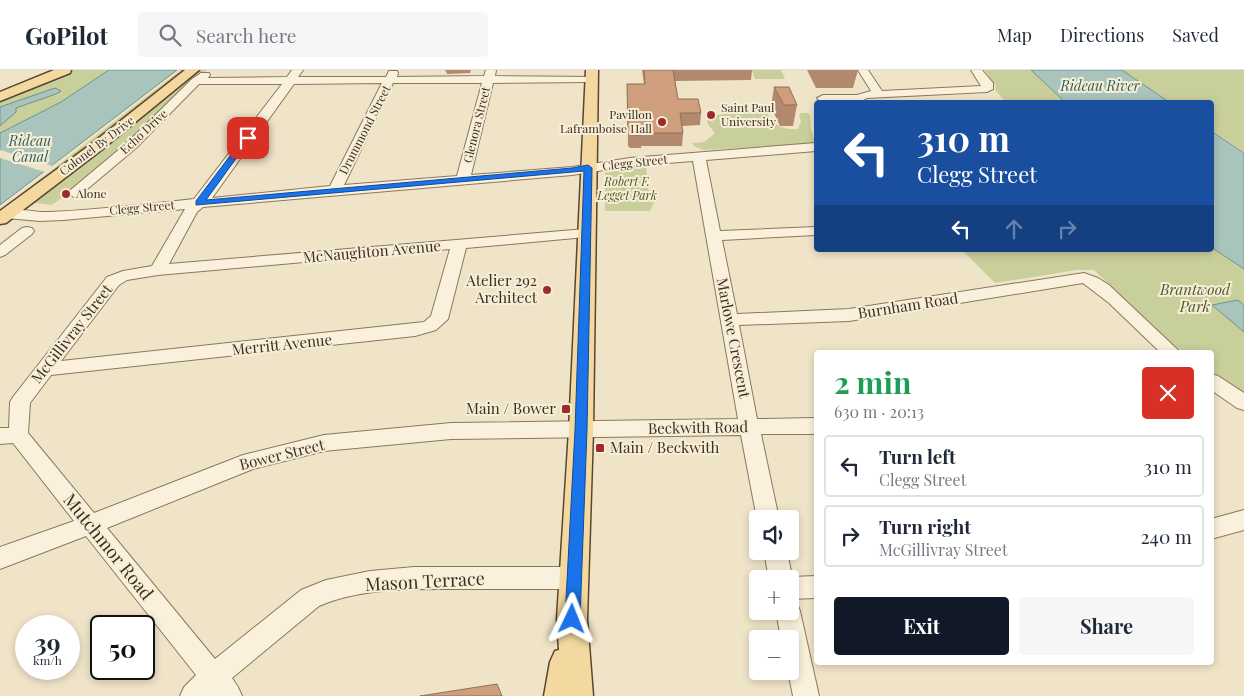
<!DOCTYPE html>
<html lang="en">
<head>
<meta charset="utf-8">
<style>
  :root { --surface:#fff; --page:#f6f6f7; --text:#1f2937; --muted:#747a83; --line:#e0e1e3; --accent:#111827 }
  body { margin:0; font-family:"Playfair Display",serif; background:var(--page); color:var(--text); height:100vh; display:flex; flex-direction:column; font-size:19px; white-space:nowrap }
  * { box-sizing:border-box; margin:0 }
  p { font-size:16px; color:var(--muted) }
  .icon { flex:none; width:28px; height:28px; fill:none; stroke:currentColor; stroke-width:2; stroke-linecap:round; stroke-linejoin:round }
  .map { position:relative; flex:1; overflow:hidden }
  .sheet { position:absolute; left:814px; top:280px; width:400px; height:315px; display:flex; flex-direction:column; background:var(--surface); border-radius:5px; box-shadow:0 2px 8px #0003 }
  .sheet>* { flex:none }
  .top-card { position:absolute; left:814px; top:30px; width:400px; height:152px; border-radius:5px; box-shadow:0 2px 8px #0003; background:#1a4fa0; color:#fff; overflow:hidden }
  .controls { position:absolute; left:749px; top:440px; display:grid; gap:10px }
  .controls a { display:grid; place-items:center; width:50px; height:50px; border-radius:5px; background:var(--surface); box-shadow:0 2px 8px #0003; font-size:25px }
  .speed { position:absolute; left:15px; top:545px; display:flex; gap:10px; font-size:25px; font-weight:700; text-align:center }
  .speed>* { display:grid; place-content:center; width:65px; height:65px; border-radius:50%; background:var(--surface); box-shadow:0 2px 8px #0003; line-height:1 }
  .speed small { font-size:12px; font-weight:400 }
  .speed .limit { border:2px solid #111; border-radius:8px; background:#fff; color:#111 }
  .pin { position:absolute; display:grid; place-items:center; width:42px; height:42px; color:#fff; margin:-21px; border-radius:10px; box-shadow:0 2px 8px #0006 }
  .me { position:absolute; width:55px; margin:-28px; rotate:2deg; stroke-linejoin:round; filter:drop-shadow(0 0 4px #0008) }
  .turn { display:flex; align-items:center; gap:18px; height:105px; padding:0 20px; font-size:22px }
  .turn .icon { width:65px; height:65px; stroke-width:2.5 }
  .turn b { display:block; font-size:35px; line-height:42px }
  .lanes { display:flex; align-items:center; height:48px; padding:0 20px; background:#0003; justify-content:center; gap:25px; direction:ltr }
  .lanes .off { opacity:.35 }
  .round { display:grid; place-items:center; flex:none; width:52px; height:52px; border-radius:5px; background:var(--page) }
  .summary { display:flex; align-items:center; justify-content:space-between; height:85px; padding:0 20px }
  h1 { font-size:30px; font-weight:700; line-height:38px; color:#1e9e55 }
  .button { display:flex; gap:10px; margin-top:auto; padding:10px 20px }
  .button a { flex:1; height:58px; border-radius:5px; background:var(--accent); color:#fff; font-size:20px; font-weight:700; line-height:58px; text-align:center }
  .button a+a { background:var(--page); color:var(--text) }
  ul { padding:0; list-style:none }
  li { display:flex; align-items:center; gap:15px; height:62px; margin:0 10px 8px; padding:0 10px; border:2px solid var(--line); border-radius:5px }
  li div { flex:1 }
  li b { display:block; font-size:19px }
  li em { font-style:normal }
  header { display:flex; align-items:center; gap:30px; box-sizing:border-box; height:70px; padding:0 25px; background:var(--surface); border-bottom:1px solid var(--line) }
  header strong { font-size:24px }
  nav { display:flex; gap:28px; margin-inline-start:auto; font-size:18px }
  .search { width:350px; height:45px; background:var(--page); display:flex; align-items:center; gap:12px; box-sizing:border-box; padding:0 18px; border-radius:5px; color:var(--muted); font-size:19px }
  .map>svg:first-child { display:block }
</style>
</head>
<body>
<header>
<strong>GoPilot</strong>
<div class="search"><svg class="icon" aria-label="search" viewBox="0 0 24 24"><circle cx="10" cy="10" r="6"/><path d="M15 15l6 6"/></svg>Search here</div>
<nav><a>Map</a><a>Directions</a><a>Saved</a></nav>
</header>
<div class="map">
<svg width="1244" height="626" viewBox="0 0 1244 626">
  <rect width="100%" height="100%" fill="#f0e4c8"/>
  <path fill="#c9cf9b" d="M71,0h38l-48,32 -61,31v-33z
    M181,0h7l-188,145v-5z
    M199,0h8l-19,14 -36,39 -57,50 -43,32 -17,-2 -1,-2 138,-107z
    M752,0h29l4,9h-30z
    M985,0h46l34,32h-59l-11,-12 1,-4z
    M1122,0h122v82l-33,-22v-28h-42z
    M734,42l33,1c7,13 16,17 31,16l3,-8 -2,-6 2,-2h6l3,2 1,14 4,13 -3,2 -109,6 -9,-4 -2,-3 12,-1 10,-8v-2l-7,-9 1,-6z
    M646,95l2,24 8,9 -6,13h-45v-39l15,-5z
    M1211,177l33,22v124l-33,-21v-20h-27l-15,-10 -75,-72h-17l-82,13 -33,-33h249z"/>
  <path fill="#a9c4bc" stroke="#6f938a" d="M109,0h68l-177,135v-72l61,-31z
    M1031,0h91l47,32h-104z
    M55,18l6,3 -5,3 -40,14v4l-16,14v-19z
    M1211,61l33,22v116l-33,-22z
    M1238,230l6,5v27l-32,-27z"/>
  <path fill="#f0e4c8" d="M0,80l56,17 -8,6 -48,-15z"/>
  <g fill="none" stroke-linecap="round" stroke-linejoin="round">
    <g stroke="#8d765c" stroke-width="2">
      <path id="minor" d="M292,0h11l-5,7h88l3,-6h8l1,2 -1,4 87,-1 2,-6h10l-1,6 100,1 2,2 -6,3 -98,1 -22,92 101,-8 58,-9 186,-15v8l-110,9 14,71 96,-4v8l-94,5 15,74 112,-5 235,-36 14,5 11,7 71,67h-20l-51,-49 -26,-20 -234,38 -110,4 18,94 59,-1v16h-55l18,85h-22l-16,-84 -290,4 -127,12 -71,18 -146,59 108,131 86,-69 25,-10 44,-9 44,-4h160l8,3 4,8 -4,8 -8,3c-37,0 -74,0 -111,0 -47,0 -101,-2 -144,17l-87,72 6,9 4,9h-62l4,-9 12,-12 -110,-139 -86,33v-22l74,-26 -61,-78 -13,1v-16h9l1,-26 3,-5 94,-120 16,-6 29,-5 33,-57 -122,11 -23,1 -34,-3 -5,-1 -1,-5c10,-6 36,1 49,0 48,-2 97,-8 145,-13l88,-115h-83l-63,64 -57,48 -5,1 -7,-4 61,-51 64,-63 9,-6h8l1,2 -2,3 79,-1zM382,13l-52,103 -118,12 82,-114zM393,13h89l-25,93 -113,9zM693,91l45,258 -287,4 -127,12 -81,20 -149,58 -66,-80 2,-30 21,-28 364,-39 21,-6 12,-11 18,-71 120,-11 5,-1 2,-3 -2,-3 -5,-1 -417,35 28,-52 6,-5 369,-32 58,-9zM450,179l-19,67 -7,6 -363,39 58,-76 8,-5 31,-5z
        M858,0h10l14,21 99,-5 -10,-16h11l11,13v6l-6,3 -120,6 -7,4 -41,-2 -2,-2 6,-3h34l14,-4z
        M27,157l5,1 2,3 -2,3 -27,21 -5,2v-12l22,-17z
        M1211,304l7,2 26,17v17l-7,-2 -26,-18z
        M1244,440v20l-33,9v-20z
        M764,481h23l5,26 24,-1v22l-26,1v-20h-21z
        M790,530l7,3 3,8 19,85h-26l-5,-25h2v-32h-9l-5,-28h14z"/>
    </g>
    <g stroke="#5b4430" stroke-width="3">
      <path id="major" d="M54,0h17l-1,3 -70,28v-9z
        M185,0h14l-99,81 -94,72 -6,1v-13l90,-66z
        M586,0h12l-5,360 -6,189 6,77h-49l6,-34 5,-11 4,-1 -2,-31 12,-189z"/>
    </g>
    <use href="#minor" fill="#faf1dc" fill-rule="evenodd"/>
    <use href="#major" fill="#f3d9a0" fill-rule="evenodd"/>
  </g>
  <path fill="#b2896c" d="M444,0h27l-1,3 -23,1 -1,-3z
    M642,0h110l-1,10 -76,1 3,18 23,14 -1,12 -18,1 1,7 -1,13h-41v2h-11l-2,-2 -1,-62h17z
    M807,0h51l-5,18h-37z
    M774,17l23,18 -4,21h-13l-9,-19z"/>
  <path fill="#cf9f7d" stroke="#916f58" d="M644,0h29l5,29h20l3,14h-21l3,20h-42v2h-11l-2,-2 -1,-49h18z
    M774,17h15l8,18h-13z
    M497,614l5,12h-82z"/>
  <path fill="#1a73e8" stroke="#114b97" d="M245,66l6,2 -45,62 366,-32 16,-3 4,3 -5,262 -7,189 -2,5 -6,3 -5,-3 -2,-5 10,-189 9,-259 -388,34v-4z"/>
  <g fill="#9e2a2b" stroke="#f7eed8" stroke-width="2">
    <circle cx="711" cy="45" r="5"/>
    <circle cx="662" cy="52" r="5"/>
    <circle cx="66" cy="124" r="5"/>
    <circle cx="547" cy="220" r="5"/>
    <rect x="561" y="334" width="10" height="10" rx="2.5"/>
    <rect x="595" y="373" width="10" height="10" rx="2.5"/>
  </g>
  <g text-anchor="middle" stroke-width="4" stroke-linejoin="round" paint-order="stroke">
    <g font-size="12" fill="#3d2e20" stroke="#f7eed8" text-anchor="start">
      <text x="721" y="42">Saint Paul<tspan x="721" dy="14">University</tspan></text>
      <text x="652" y="49" text-anchor="end">Pavillon<tspan x="652" dy="14">Laframboise Hall</tspan></text>
      <text x="76" y="128">Alone</text>
    </g>
    <g font-size="12" fill="#3d2e20" stroke="#f7eed8">
      <text transform="translate(477 55) rotate(-76)" y="4">Glenora Street</text>
      <text transform="translate(365 60) rotate(-63)" y="4">Drummond Street</text>
      <text transform="translate(144 62) rotate(-43)" y="4">Echo Drive</text>
      <text transform="translate(97 76) rotate(-37)" y="4">Colonel By Drive</text>
      <text transform="translate(635 93) rotate(-6)" y="4">Clegg Street</text>
      <text transform="translate(142 138) rotate(-5)" y="4">Clegg Street</text>
    </g>
    <g font-size="12" font-style="italic" fill="#4d5a26" stroke="#f7eed8">
      <text x="627" y="116">Robert F.<tspan x="627" dy="14">Legget Park</tspan></text>
    </g>
    <g font-size="14" font-style="italic" fill="#2f5d5a" stroke="#f7eed8">
      <text x="1100" y="21">Rideau River</text>
      <text x="30" y="76">Rideau<tspan x="30" dy="16">Canal</tspan></text>
    </g>
    <g font-size="15" fill="#3d2e20" stroke="#f7eed8">
      <text transform="translate(372 182) rotate(-5)" y="5">McNaughton Avenue</text>
      <text transform="translate(908 236) rotate(-9)" y="5">Burnham Road</text>
      <text transform="translate(72 264) rotate(-52)" y="5">McGillivray Street</text>
      <text transform="translate(733 268) rotate(79)" y="5">Marlowe Crescent</text>
      <text transform="translate(282 275) rotate(-6)" y="5">Merritt Avenue</text>
      <text transform="translate(698 358) rotate(-1)" y="5">Beckwith Road</text>
      <text transform="translate(282 385) rotate(-14)" y="5">Bower Street</text>
    </g>
    <g font-size="15" fill="#3d2e20" stroke="#f7eed8" text-anchor="end">
      <text x="537" y="216">Atelier 292<tspan x="537" dy="17">Architect</tspan></text>
      <text x="556" y="344">Main / Bower</text>
      <text x="610" y="383" text-anchor="start">Main / Beckwith</text>
    </g>
    <g font-size="15" font-style="italic" fill="#4d5a26" stroke="#f7eed8">
      <text x="1195" y="225">Brantwood<tspan x="1195" dy="17">Park</tspan></text>
    </g>
    <g font-size="18" fill="#3d2e20" stroke="#f7eed8">
      <text transform="translate(108 477) rotate(51)" y="6">Mutchmor Road</text>
      <text transform="translate(425 512) rotate(-3)" y="6">Mason Terrace</text>
    </g>
  </g>
</svg>
<div class="controls">
<a><svg class="icon" aria-label="sound" viewBox="0 0 24 24"><path d="M4 9h4l5-4v14l-5-4H4zM17 9q2 3 0 6"/></svg></a>
<a>+</a>
<a>−</a>
</div>
<div class="speed"><div>39<small>km/h</small></div><div class="limit">50</div></div>
<div class="pin" style="left:248px;top:68px;background:#d93025"><svg class="icon" aria-label="arrive" viewBox="0 0 24 24"><path d="M6 21V4h12l-3 4 3 4H6"/></svg></div>
<svg class="me" style="left:572px;top:549px" viewBox="-20 -20 40 40"><path d="M0-17L14 15 0 8-14 15z" fill="#1a73e8" stroke="#fff" stroke-width="4"/></svg>
<div class="top-card">
<div class="turn"><svg class="icon" aria-label="left" viewBox="0 0 24 24"><path d="M17 20v-9H6M10 6l-5 5 5 5"/></svg><div><b>310 m</b>Clegg Street</div></div>
<div class="lanes"><svg class="icon" aria-label="left" viewBox="0 0 24 24"><path d="M17 20v-9H6M10 6l-5 5 5 5"/></svg><svg class="icon off" aria-label="ahead" viewBox="0 0 24 24"><path d="M12 20V5M6 11l6-6 6 6"/></svg><svg class="icon off" aria-label="right" viewBox="0 0 24 24"><path d="M7 20v-9h11M14 6l5 5-5 5"/></svg></div>
</div>
<section class="sheet">
<div class="summary"><div><h1>2 min</h1><p>630 m · 20:13</p></div><a class="round" style="background:#d93025;color:#fff"><svg class="icon" aria-label="close" viewBox="0 0 24 24"><path d="M6 6l12 12M18 6L6 18"/></svg></a></div>
<ul>
<li><svg class="icon" aria-label="left" viewBox="0 0 24 24"><path d="M17 20v-9H6M10 6l-5 5 5 5"/></svg><div><b>Turn left</b><p>Clegg Street</p></div><em>310 m</em></li>
<li><svg class="icon" aria-label="right" viewBox="0 0 24 24"><path d="M7 20v-9h11M14 6l5 5-5 5"/></svg><div><b>Turn right</b><p>McGillivray Street</p></div><em>240 m</em></li>
</ul>
<div class="button"><a>Exit</a><a>Share</a></div>
</section>
</div>
</body>
</html>
